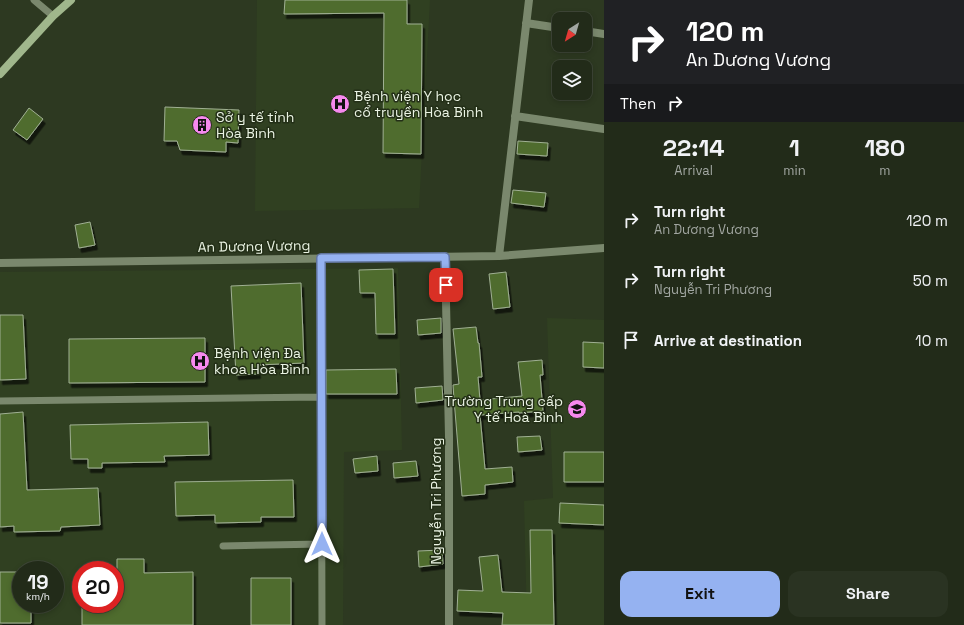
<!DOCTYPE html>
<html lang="en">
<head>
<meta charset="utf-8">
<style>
  :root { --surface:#222b19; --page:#2a3322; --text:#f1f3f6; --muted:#a2a7a2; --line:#3f4738; --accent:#95b2f1 }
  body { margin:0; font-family:"Space Grotesk",sans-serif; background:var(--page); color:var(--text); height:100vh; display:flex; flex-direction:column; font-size:15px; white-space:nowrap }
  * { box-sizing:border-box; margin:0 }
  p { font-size:13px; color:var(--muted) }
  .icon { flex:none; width:22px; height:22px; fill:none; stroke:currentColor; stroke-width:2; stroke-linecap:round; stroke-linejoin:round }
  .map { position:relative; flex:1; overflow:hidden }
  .sheet { display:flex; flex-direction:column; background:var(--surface); width:360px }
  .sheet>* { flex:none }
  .guide { background:#202124; color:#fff; overflow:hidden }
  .needle { width:26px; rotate:217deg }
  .fabs { position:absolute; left:552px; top:12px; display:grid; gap:8px }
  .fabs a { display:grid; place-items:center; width:40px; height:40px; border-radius:8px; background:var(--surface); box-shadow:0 2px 6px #0003,0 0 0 1px var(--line); font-size:20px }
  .speed { position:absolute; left:12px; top:561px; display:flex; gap:8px; font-size:20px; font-weight:700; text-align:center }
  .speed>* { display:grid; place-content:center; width:52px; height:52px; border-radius:50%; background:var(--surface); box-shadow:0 2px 6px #0003,0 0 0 1px var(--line); line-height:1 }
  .speed small { font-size:10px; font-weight:400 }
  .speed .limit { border:6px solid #d22; background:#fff; color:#111 }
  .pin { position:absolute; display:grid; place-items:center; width:34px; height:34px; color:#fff; margin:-17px; border-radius:8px; box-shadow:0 2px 6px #0006 }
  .me { position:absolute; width:44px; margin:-22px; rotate:0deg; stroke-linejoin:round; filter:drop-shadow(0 0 3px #0008) }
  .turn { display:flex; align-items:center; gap:14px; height:84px; padding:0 16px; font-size:18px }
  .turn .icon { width:52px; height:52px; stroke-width:2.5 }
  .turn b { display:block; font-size:28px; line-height:34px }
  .then { display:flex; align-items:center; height:38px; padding:0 16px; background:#0003; gap:8px; font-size:15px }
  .eta { display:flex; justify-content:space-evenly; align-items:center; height:68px; text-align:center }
  .eta b { font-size:24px; font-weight:800; line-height:28px }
  .action { display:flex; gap:8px; margin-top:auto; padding:8px 16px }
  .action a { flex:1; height:46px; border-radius:12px; background:var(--accent); color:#111; font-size:16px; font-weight:800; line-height:46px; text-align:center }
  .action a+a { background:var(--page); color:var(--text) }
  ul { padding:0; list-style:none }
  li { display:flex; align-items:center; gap:12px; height:60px; padding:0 16px }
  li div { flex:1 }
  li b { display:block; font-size:15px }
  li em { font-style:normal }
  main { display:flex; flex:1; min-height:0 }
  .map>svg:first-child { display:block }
</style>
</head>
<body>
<main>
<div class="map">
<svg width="604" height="625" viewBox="0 0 604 625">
  <defs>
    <filter id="shadow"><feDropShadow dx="2.5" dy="4.5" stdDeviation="0" flood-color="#0009"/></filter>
  </defs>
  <rect width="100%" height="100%" fill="#2d3921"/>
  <path fill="#304021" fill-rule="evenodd" d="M257,0h173l-11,208 -164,3z
    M398,268l4,182 -58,2 -1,173h-343v-353zM21,570h34v34h-34zM81,570h34v34h-34z
    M547,318l57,2v305h-77l-3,-124 29,-3z"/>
  <path fill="#4f6c2f" stroke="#a0b093" filter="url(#shadow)" d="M285,0h122v24h15l-1,130 -38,-1 1,-140 -100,1z
    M165,107l74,3 -1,33 -12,-1v10l-46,-2 -3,-9h-13z
    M29,108l14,11 -16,21 -14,-10z
    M518,141l30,2 -1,13 -30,-2z
    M513,190l33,3 -2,14 -33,-4z
    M90,222l5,23 -16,3 -4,-23z
    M393,269l2,65h-19l-1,-41h-15l-1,-23z
    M506,272l4,35 -17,2 -4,-35z
    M301,283l3,80 -47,2 1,9 -22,1 -5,-89z
    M0,315h23l3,64 -26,1z
    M441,318v15l-23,2 -1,-15z
    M476,327l2,16h1l3,34h-4l2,23 42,-4 -4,-34 24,-2 1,15h-3l3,36 -24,2v-1l-39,3 5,54 27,-2 1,15 -28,3v9l-23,2 -8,-97 -1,-14 6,-1 -6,-55z
    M205,338v44l-136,1v-44z
    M583,342l21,1v25l-21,-1z
    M396,369l1,25h-71v-24z
    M442,386l1,14 -27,3 -1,-15z
    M23,412l4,78 71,-2 2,37 -39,2 -1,4 -46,1v-6l-14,1v-113z
    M208,422l1,33 -45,1 1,6 -63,1v5h-14v-9h-17l-1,-34z
    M540,436l2,14 -24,2 -1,-15z
    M564,452h40v30h-40z
    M377,456l1,15 -23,2 -2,-14z
    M416,461l2,15 -24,2 -1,-15z
    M293,480l1,37h-33v5l-46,1v-8l-39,1 -1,-34z
    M560,503l44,2v20l-45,-2z
    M530,530h22l2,95h-52l1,-12 -46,-2 1,-21 25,1 -4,-34 19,-2 4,37 29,1z
    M442,550l1,14 -24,3 -1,-16z
    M117,559h27v14l49,-1v53h-111v-21h33v-32h2z
    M0,572h21v32h10v19h-31z
    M251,578h40v47h-40z"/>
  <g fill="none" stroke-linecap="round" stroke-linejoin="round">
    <path stroke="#7a886d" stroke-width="7" d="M34,0l19,16
      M321,258l1,367
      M0,401l322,-4
      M223,546l99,-2"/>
    <path stroke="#7a886d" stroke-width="8" d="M526,23l33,5
      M585,31l19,3
      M515,116l89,13
      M499,256l30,-256
      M445,257l4,179v189
      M0,263l499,-7 105,-8"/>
    <path stroke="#a0b78c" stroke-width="8" d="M0,74l53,-58 18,-16"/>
  </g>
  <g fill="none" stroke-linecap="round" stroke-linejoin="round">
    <g stroke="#61749d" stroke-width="10">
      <path id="route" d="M322,544l-1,-286 124,-1 1,28"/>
    </g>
    <use href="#route" stroke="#95b2f1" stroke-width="7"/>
  </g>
  <defs>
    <g id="hospital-disc" transform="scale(1)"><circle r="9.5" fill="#f689ee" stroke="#232f17"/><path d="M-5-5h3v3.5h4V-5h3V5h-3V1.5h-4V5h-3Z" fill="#111"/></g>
    <g id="building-disc" transform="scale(1)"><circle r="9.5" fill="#f689ee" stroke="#232f17"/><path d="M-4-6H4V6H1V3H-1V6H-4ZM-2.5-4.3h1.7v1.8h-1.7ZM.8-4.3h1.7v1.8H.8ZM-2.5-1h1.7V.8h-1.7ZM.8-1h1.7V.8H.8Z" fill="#111"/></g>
    <g id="university-disc" transform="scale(1)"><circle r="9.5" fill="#f689ee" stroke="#232f17"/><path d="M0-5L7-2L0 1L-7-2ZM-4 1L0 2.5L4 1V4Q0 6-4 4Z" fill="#111"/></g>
  </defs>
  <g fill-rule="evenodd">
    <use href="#hospital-disc" x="340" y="104"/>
    <use href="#building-disc" x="202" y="125"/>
    <use href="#hospital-disc" x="200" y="361"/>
    <use href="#university-disc" x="577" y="409"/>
  </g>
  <g text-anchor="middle" stroke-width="3" stroke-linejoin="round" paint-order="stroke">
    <g font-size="14" fill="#eaf3e3" stroke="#232f17" text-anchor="start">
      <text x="354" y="101">Bệnh viện Y học<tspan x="354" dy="16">cổ truyền Hòa Bình</tspan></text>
      <text x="216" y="122">Sở y tế tỉnh<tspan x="216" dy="16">Hòa Bình</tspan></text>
      <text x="214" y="358">Bệnh viện Đa<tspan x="214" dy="16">khoa Hòa Bình</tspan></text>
      <text x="563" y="406" text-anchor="end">Trường Trung cấp<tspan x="563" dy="16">Y tế Hoà Bình</tspan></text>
    </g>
    <g font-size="14" fill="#eaf3e3" stroke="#232f17">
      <text transform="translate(254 246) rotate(-1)" y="5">An Dương Vương</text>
      <text transform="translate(436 501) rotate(-90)" y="5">Nguyễn Tri Phương</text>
    </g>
  </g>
</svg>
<div class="fabs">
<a><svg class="needle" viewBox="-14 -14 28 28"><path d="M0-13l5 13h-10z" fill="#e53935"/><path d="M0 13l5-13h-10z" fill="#a2a7a2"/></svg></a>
<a><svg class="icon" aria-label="layers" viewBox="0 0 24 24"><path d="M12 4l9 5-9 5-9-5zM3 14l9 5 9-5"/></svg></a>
</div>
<div class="speed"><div>19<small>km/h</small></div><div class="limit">20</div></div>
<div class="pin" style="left:446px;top:285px;background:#d93025"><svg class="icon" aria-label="arrive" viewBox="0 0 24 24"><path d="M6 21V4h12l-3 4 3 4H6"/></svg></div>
<svg class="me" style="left:322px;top:544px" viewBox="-20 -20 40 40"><path d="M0-17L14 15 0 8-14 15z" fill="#95b2f1" stroke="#fff" stroke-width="4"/></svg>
</div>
<section class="sheet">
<div class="guide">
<div class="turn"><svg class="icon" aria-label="right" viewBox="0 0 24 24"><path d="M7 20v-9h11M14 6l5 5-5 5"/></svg><div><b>120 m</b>An Dương Vương</div></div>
<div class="then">Then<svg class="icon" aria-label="right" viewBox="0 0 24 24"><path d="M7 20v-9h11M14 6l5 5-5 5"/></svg></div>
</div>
<div class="eta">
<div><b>22:14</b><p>Arrival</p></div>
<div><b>1</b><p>min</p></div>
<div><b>180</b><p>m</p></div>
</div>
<ul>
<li><svg class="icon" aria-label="right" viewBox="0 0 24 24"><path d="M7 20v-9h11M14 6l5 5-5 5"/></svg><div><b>Turn right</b><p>An Dương Vương</p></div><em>120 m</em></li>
<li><svg class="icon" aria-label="right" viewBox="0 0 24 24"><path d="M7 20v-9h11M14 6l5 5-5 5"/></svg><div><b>Turn right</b><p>Nguyễn Tri Phương</p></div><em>50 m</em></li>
<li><svg class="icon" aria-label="arrive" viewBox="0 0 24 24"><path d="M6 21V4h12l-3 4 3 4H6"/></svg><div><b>Arrive at destination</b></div><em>10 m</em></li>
</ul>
<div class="action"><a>Exit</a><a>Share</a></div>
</section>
</main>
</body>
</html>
